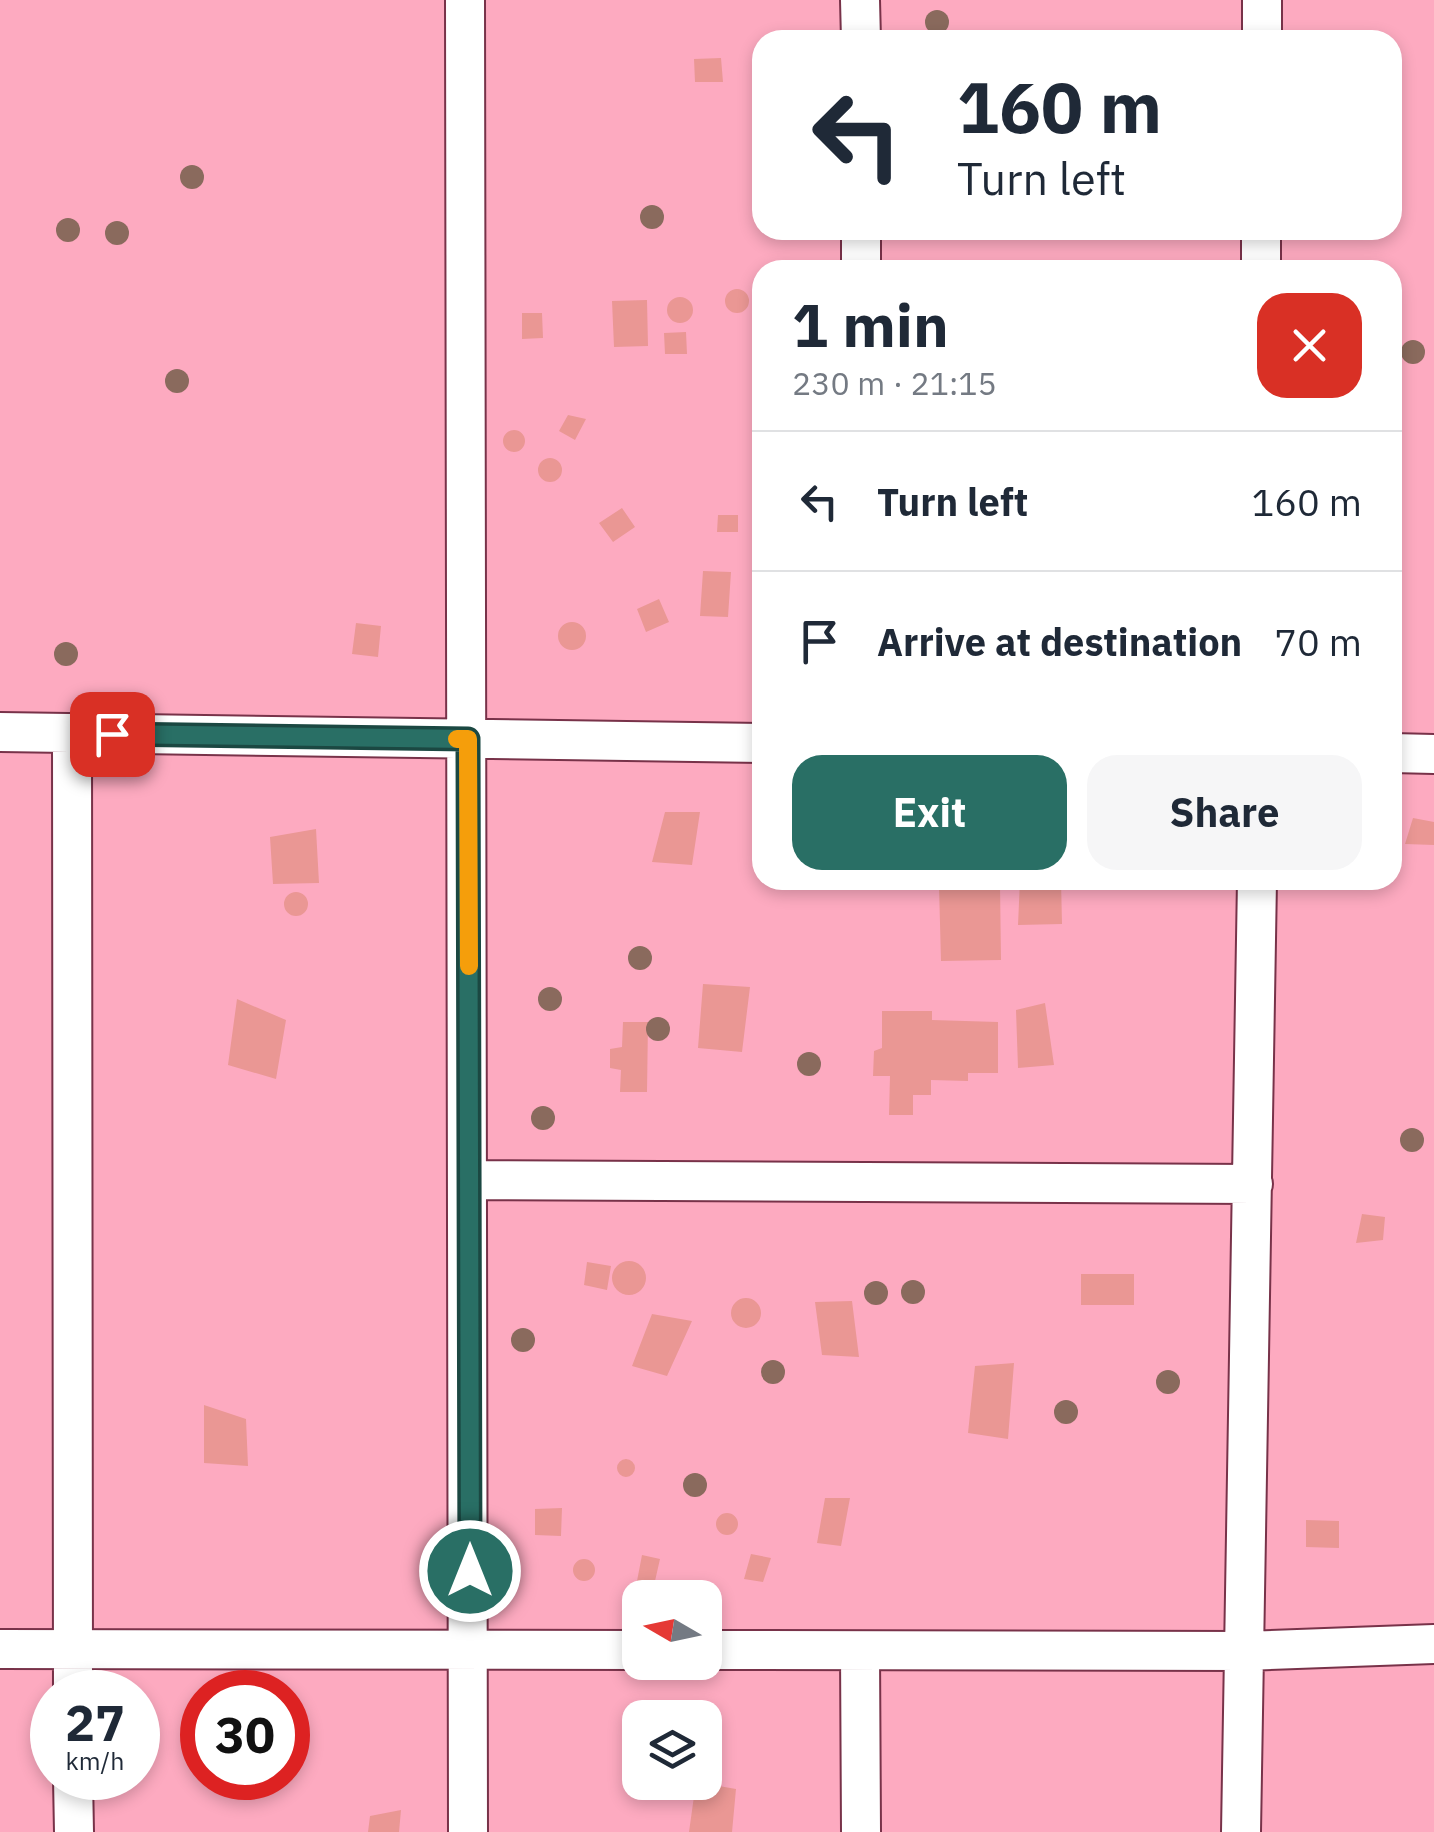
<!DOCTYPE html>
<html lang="en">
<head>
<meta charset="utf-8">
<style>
  :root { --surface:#fff; --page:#f6f6f7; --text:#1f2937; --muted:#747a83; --line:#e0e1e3; --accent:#296f65 }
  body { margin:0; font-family:"IBM Plex Sans",sans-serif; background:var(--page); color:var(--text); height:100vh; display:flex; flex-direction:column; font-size:38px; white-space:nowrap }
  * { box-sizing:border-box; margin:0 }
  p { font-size:32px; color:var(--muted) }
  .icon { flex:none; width:55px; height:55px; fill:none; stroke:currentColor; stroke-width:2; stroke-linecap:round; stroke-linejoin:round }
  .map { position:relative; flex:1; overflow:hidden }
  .sheet { position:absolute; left:752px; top:260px; width:650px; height:630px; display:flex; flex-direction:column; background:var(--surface); border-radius:30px; box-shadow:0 5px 15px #0003 }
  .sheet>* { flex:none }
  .top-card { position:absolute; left:752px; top:30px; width:650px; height:210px; border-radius:30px; box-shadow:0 5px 15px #0003; background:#fff; color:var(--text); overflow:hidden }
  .needle { width:65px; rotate:279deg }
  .fabs { position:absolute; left:622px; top:1580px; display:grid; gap:20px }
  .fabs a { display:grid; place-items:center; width:100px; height:100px; border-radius:20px; background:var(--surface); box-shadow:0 5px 15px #0003; font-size:50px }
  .speed { position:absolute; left:30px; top:1670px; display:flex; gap:20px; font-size:50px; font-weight:700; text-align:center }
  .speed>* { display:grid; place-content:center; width:130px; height:130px; border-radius:50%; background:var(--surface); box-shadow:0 5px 15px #0003; line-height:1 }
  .speed small { font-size:25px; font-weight:400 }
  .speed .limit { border:15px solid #d22; background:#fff; color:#111 }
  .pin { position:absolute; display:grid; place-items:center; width:85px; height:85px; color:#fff; margin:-42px; border-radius:20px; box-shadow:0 5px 15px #0006 }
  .me { position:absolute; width:110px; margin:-55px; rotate:0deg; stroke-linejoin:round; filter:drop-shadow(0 0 8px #0008) }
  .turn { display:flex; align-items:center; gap:35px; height:210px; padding:0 40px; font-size:45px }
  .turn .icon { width:130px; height:130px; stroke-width:2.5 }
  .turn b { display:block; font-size:70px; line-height:85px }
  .round { display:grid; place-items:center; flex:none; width:105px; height:105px; border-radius:30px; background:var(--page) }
  .summary { display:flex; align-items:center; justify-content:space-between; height:170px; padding:0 40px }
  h1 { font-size:60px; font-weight:700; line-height:75px }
  .primary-button { display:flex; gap:20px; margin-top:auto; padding:20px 40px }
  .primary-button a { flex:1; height:115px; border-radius:30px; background:var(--accent); color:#fff; font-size:40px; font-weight:700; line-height:115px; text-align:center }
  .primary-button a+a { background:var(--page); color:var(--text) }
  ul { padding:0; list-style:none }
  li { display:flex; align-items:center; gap:30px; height:140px; padding:0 40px; border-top:2px solid var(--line) }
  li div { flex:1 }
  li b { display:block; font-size:38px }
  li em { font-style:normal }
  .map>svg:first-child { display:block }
</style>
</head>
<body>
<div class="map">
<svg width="1434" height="1832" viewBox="0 0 1434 1832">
  <rect width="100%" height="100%" fill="#fdaac0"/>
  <path fill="#ea9794" d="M721,58l2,24h-28l-1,-23z
    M725 301a12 12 0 1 1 24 0a12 12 0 1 1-24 0Z
    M667 310a13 13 0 1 1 26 0a13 13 0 1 1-26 0Z
    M647,300l1,46 -34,1 -2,-46z
    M522,313h20l1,25 -21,1z
    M686,332l1,22h-22l-1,-21z
    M568,415l18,4 -11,21 -16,-9z
    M503 441a11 11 0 1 1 22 0a11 11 0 1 1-22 0Z
    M538 470a12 12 0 1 1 24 0a12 12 0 1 1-24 0Z
    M622,508l13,19 -22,15 -14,-19z
    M718,515h20v17h-21z
    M703,571l28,1 -3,45 -28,-1z
    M659,599l10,23 -23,10 -9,-23z
    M558 636a14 14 0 1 1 28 0a14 14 0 1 1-28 0Z
    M356,623l25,3 -3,31 -26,-3z
    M665,812h35l-8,53 -40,-3z
    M1413,818l21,4v23l-29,-1z
    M316,829l3,54 -46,1 -3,-47z
    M1020,880h41l1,44 -44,1z
    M1000,885l1,75 -60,1 -2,-75z
    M284 904a12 12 0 1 1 24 0a12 12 0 1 1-24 0Z
    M703,984l47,3 -8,65 -44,-4z
    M237,999l49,21 -10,59 -48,-14z
    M1045,1003l9,62 -36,3 -2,-58z
    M882,1011h50v9l66,2v51h-30v8l-37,-1v15h-18v20h-24l1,-39h-17l1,-25 8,-3z
    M623,1022h25l-1,70h-27l1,-22 -11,-2v-19l12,-2z
    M1362,1214l23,3 -2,23 -27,3z
    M612 1278a17 17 0 1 1 34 0a17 17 0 1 1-34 0Z
    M587,1262l24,4 -4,24 -23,-5z
    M1081,1274h53v31h-53z
    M731 1313a15 15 0 1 1 30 0a15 15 0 1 1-30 0Z
    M852,1301l7,56 -37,-2 -7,-53z
    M652,1314l40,7 -25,55 -35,-10z
    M1014,1363l-6,76 -40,-6 7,-67z
    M204,1405l42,14 2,47 -44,-3z
    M617 1468a9 9 0 1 1 18 0a9 9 0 1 1-18 0Z
    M825,1498h25l-9,48 -24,-3z
    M562,1508l-1,28 -26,-1v-26z
    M716 1524a11 11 0 1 1 22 0a11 11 0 1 1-22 0Z
    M1306,1520l33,1v27l-33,-1z
    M751,1554l20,4 -8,24 -19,-3z
    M642,1555l18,4 -5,22h-18z
    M573 1570a11 11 0 1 1 22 0a11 11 0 1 1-22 0Z
    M696,1782l40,7 -4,43h-43z
    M401,1810l-2,22h-31l2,-16z"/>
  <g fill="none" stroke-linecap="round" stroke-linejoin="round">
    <g stroke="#783249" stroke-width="42">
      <path id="street" d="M465,0l3,1832
        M860,0l1,40
        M1262,40v-40
        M861,230v40
        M1261,270v-40
        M0,732l762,11
        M72,733l1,959
        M1392,753l42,1
        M469,1180l784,4
        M0,1649l640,1
        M705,1650l541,1 188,-7
        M860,1651l1,181
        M73,1778l1,54
        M1241,1832l16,-952"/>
    </g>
    <use href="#street" stroke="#fff" stroke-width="38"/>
  </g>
  <g fill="#8a6a5d">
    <circle cx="937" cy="22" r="12"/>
    <circle cx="192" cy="177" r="12"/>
    <circle cx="652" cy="217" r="12"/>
    <circle cx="68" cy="230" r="12"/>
    <circle cx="117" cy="233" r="12"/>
    <circle cx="1413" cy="352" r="12"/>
    <circle cx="177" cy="381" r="12"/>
    <circle cx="66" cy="654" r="12"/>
    <circle cx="640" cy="958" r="12"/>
    <circle cx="550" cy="999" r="12"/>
    <circle cx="658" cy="1029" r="12"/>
    <circle cx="809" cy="1064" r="12"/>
    <circle cx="543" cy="1118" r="12"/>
    <circle cx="1412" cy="1140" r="12"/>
    <circle cx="913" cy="1292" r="12"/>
    <circle cx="876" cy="1293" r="12"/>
    <circle cx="523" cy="1340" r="12"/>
    <circle cx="773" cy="1372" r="12"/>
    <circle cx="1168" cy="1382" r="12"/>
    <circle cx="1066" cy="1412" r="12"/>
    <circle cx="695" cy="1485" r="12"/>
  </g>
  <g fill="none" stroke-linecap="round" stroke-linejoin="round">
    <g stroke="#1b4842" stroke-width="25">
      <path id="route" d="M112,734l356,5 2,832"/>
    </g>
    <use href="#route" stroke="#296f65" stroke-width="18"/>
    <path stroke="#f59e0b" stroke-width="18" d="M457,739h11l1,227"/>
  </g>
</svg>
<div class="fabs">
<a><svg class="needle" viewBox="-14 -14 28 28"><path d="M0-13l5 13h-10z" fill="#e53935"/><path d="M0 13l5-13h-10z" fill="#747a83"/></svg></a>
<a><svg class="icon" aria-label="layers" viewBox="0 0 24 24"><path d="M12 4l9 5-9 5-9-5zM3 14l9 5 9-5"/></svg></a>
</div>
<div class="speed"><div>27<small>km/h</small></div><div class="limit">30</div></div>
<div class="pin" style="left:112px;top:734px;background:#d93025"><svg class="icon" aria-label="arrive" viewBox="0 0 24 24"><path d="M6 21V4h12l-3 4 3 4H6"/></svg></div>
<svg class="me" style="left:470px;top:1571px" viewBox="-20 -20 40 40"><circle r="17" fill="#296f65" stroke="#fff" stroke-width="3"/><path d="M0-11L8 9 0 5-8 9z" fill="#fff"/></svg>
<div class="top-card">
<div class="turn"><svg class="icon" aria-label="left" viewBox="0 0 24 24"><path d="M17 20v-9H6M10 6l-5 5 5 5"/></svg><div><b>160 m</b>Turn left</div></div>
</div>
<section class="sheet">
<div class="summary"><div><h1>1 min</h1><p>230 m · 21:15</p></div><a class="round" style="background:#d93025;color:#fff"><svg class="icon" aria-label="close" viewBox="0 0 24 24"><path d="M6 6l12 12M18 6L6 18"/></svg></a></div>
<ul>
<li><svg class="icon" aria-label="left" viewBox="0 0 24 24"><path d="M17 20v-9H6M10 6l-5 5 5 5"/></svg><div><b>Turn left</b></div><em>160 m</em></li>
<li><svg class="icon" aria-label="arrive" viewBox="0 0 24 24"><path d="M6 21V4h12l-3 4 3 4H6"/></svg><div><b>Arrive at destination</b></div><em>70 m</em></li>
</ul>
<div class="primary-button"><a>Exit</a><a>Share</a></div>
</section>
</div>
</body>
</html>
